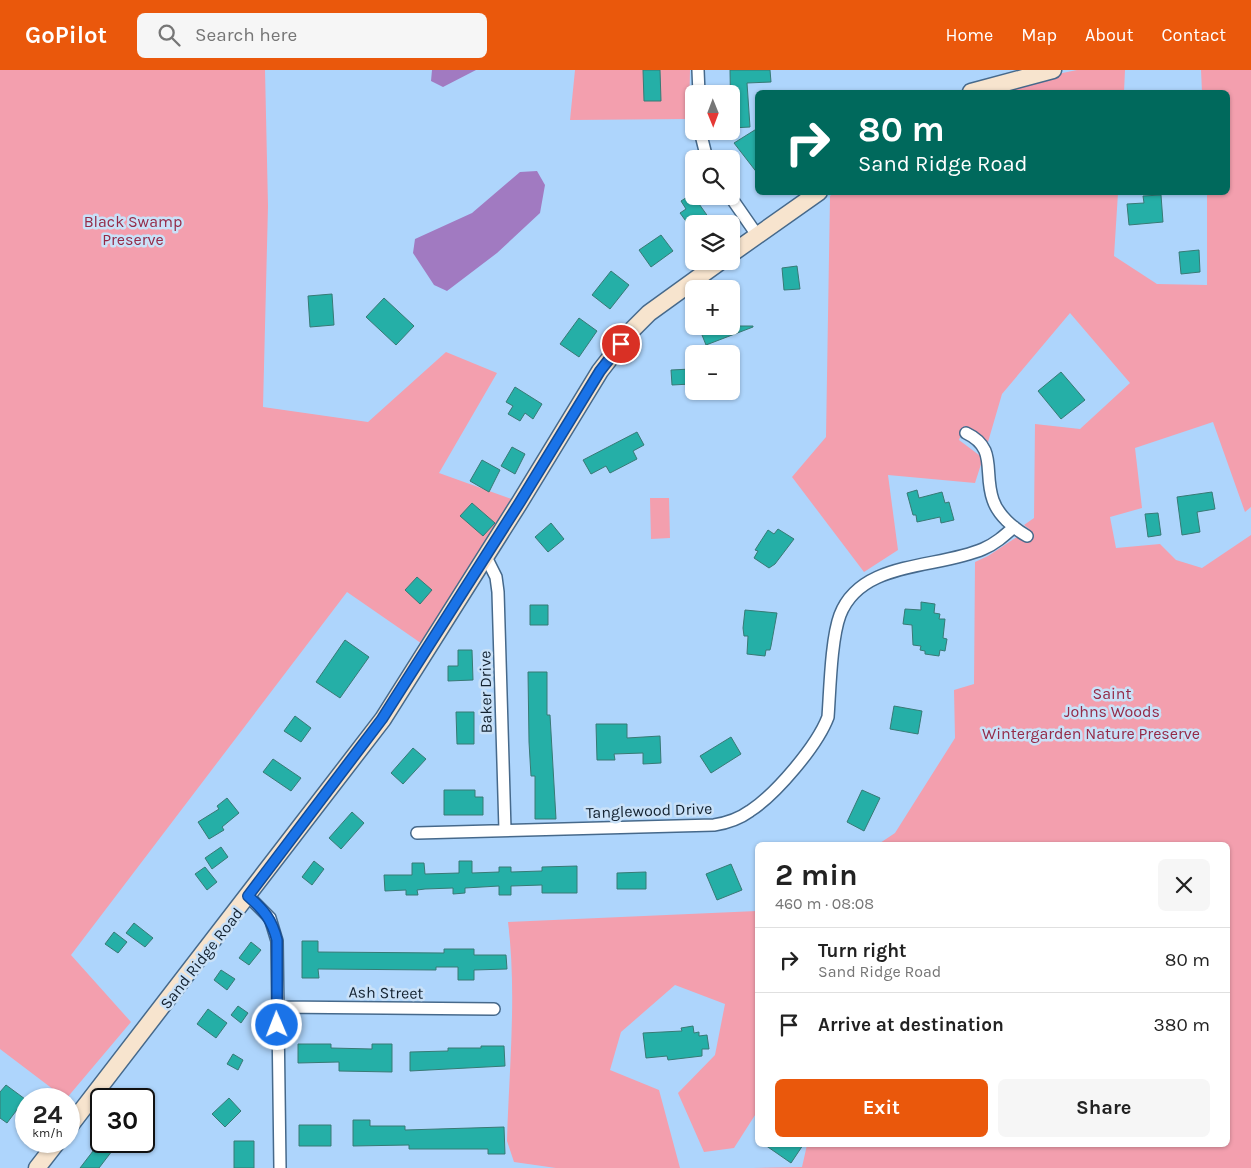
<!DOCTYPE html>
<html lang="en">
<head>
<meta charset="utf-8">
<style>
  :root { --surface:#fff; --page:#f6f6f6; --text:#222; --muted:#767676; --line:#e0e0e0; --accent:#ea580c }
  body { margin:0; font-family:Karla,sans-serif; background:var(--page); color:var(--text); height:100vh; display:flex; flex-direction:column; font-size:19px; white-space:nowrap }
  * { box-sizing:border-box; margin:0 }
  p { font-size:16px; color:var(--muted) }
  .icon { flex:none; width:28px; height:28px; fill:none; stroke:currentColor; stroke-width:2; stroke-linecap:round; stroke-linejoin:round }
  .map { position:relative; flex:1; overflow:hidden }
  .panel { position:absolute; left:755px; top:772px; width:475px; height:305px; display:flex; flex-direction:column; background:var(--surface); border-radius:8px; box-shadow:0 1px 4px #0004 }
  .panel>* { flex:none }
  .top-card { position:absolute; left:755px; top:20px; width:475px; height:105px; border-radius:8px; box-shadow:0 1px 4px #0004; background:#00695c; color:#fff; overflow:hidden }
  .needle { width:32px; rotate:179deg }
  .tools { position:absolute; left:685px; top:15px; display:grid; gap:10px }
  .tools a { display:grid; place-items:center; width:55px; height:55px; border-radius:8px; background:var(--surface); box-shadow:0 1px 4px #0004; font-size:25px }
  .speed { position:absolute; left:15px; top:1018px; display:flex; gap:10px; font-size:25px; font-weight:700; text-align:center }
  .speed>* { display:grid; place-content:center; width:65px; height:65px; border-radius:50%; background:var(--surface); box-shadow:0 1px 4px #0004; line-height:1 }
  .speed small { font-size:12px; font-weight:400 }
  .speed .limit { border:2px solid #111; border-radius:8px; background:#fff; color:#111 }
  .pin { position:absolute; display:grid; place-items:center; width:42px; height:42px; color:#fff; margin:-21px; border:2px solid #fff; border-radius:50%; box-shadow:0 1px 5px #0007 }
  .me { position:absolute; width:55px; margin:-28px; rotate:359deg; stroke-linejoin:round; filter:drop-shadow(0 0 4px #0008) }
  .turn { display:flex; align-items:center; gap:18px; height:105px; padding:0 20px; font-size:22px }
  .turn .icon { width:65px; height:65px; stroke-width:2.5 }
  .turn b { display:block; font-size:35px; line-height:42px }
  .round { display:grid; place-items:center; flex:none; width:52px; height:52px; border-radius:8px; background:var(--page) }
  .head { display:flex; align-items:center; justify-content:space-between; height:85px; padding:0 20px }
  h1 { font-size:30px; font-weight:700; line-height:38px }
  .button { display:flex; gap:10px; margin-top:auto; padding:10px 20px }
  .button a { flex:1; height:58px; border-radius:8px; background:var(--accent); color:#fff; font-size:20px; font-weight:700; line-height:58px; text-align:center }
  .button a+a { background:var(--page); color:var(--text) }
  ul { padding:0; list-style:none }
  li { display:flex; align-items:center; gap:15px; height:65px; padding:0 20px; border-top:1px solid var(--line) }
  li div { flex:1 }
  li b { display:block; font-size:19px }
  li em { font-style:normal }
  header { display:flex; align-items:center; gap:30px; box-sizing:border-box; height:70px; padding:0 25px; background:var(--accent); color:#fff }
  header strong { font-size:24px }
  nav { display:flex; gap:28px; margin-inline-start:auto; font-size:18px }
  .search { width:350px; height:45px; background:var(--page); display:flex; align-items:center; gap:12px; box-sizing:border-box; padding:0 18px; border-radius:8px; color:var(--muted); font-size:19px }
  .map>svg:first-child { display:block }
</style>
</head>
<body>
<header>
<strong>GoPilot</strong>
<div class="search"><svg class="icon" aria-label="search" viewBox="0 0 24 24"><circle cx="10" cy="10" r="6"/><path d="M15 15l6 6"/></svg>Search here</div>
<nav><a>Home</a><a>Map</a><a>About</a><a>Contact</a></nav>
</header>
<div class="map">
<svg width="1251" height="1098" viewBox="0 0 1251 1098">
  <rect width="100%" height="100%" fill="#aed5fc"/>
  <path fill="#f39fae" d="M0,0h265l3,136 -5,201 105,15 78,-70 51,21 -58,100 81,29 -92,146 -81,-56 -276,363 60,67 -65,77 -66,-50z
    M575,0h115l-1,49 -119,1z
    M1077,0h48l-1,22h-139l28,-9z
    M1201,0h50v437l-6,5 -32,-90 -78,26 7,60 -32,9 6,31 44,-4 16,16 26,8 49,-33v633h-498l49,-1 5,-22h421v-300h-351l18,-12 60,-95 -1,-48 20,-6 1,-122 13,-6 41,-27 -5,-4 10,-7 1,-94 45,5 50,-46 -60,-70 -68,81 -14,48 -24,-16 -5,14 24,18 -8,25 -87,-8 10,75 -34,22 -72,-95 34,-40 4,-241 4,-4 284,1 -4,63 43,28 50,1v-92l21,-1v-100h-26z
    M650,428h19l1,40 -19,1z
    M757,841v201l-23,36 -30,4 -26,-59 37,-38 10,-51 -50,-19 -54,47 -11,38 49,20 21,78h-124l-42,-6 -7,-21c2,-72 10,-147 1,-219z"/>
  <path fill="#a17ac1" d="M432,0h44l-33,17 -12,-6z
    M537,101l8,14 -5,28 -43,40 -50,38 -13,-6 -21,-32 2,-14 57,-26 48,-41z"/>
  <path fill="#25afa7" stroke="#387a75" d="M643,0h17l1,31h-17z
    M730,0h40l1,12 -24,1 3,44 -19,1z
    M758,58v46l-24,-31z
    M692,124l17,24 -8,6h-13l-8,-11 6,-4 -5,-8z
    M1161,125l2,27 -34,3 -2,-21 17,-1 -1,-7z
    M661,165l12,16 -22,16 -12,-17z
    M1199,180l1,22 -19,2 -2,-22z
    M797,196l3,23 -16,1 -2,-22z
    M611,201l18,14 -19,24 -18,-14z
    M332,224l2,31 -24,2 -2,-31z
    M384,228l30,28 -18,19 -30,-28z
    M579,248l18,13 -18,26 -19,-13z
    M711,256h42v1l-47,18 -6,-15z
    M691,299v15l-19,1 -1,-15z
    M1061,302l24,28 -24,19 -23,-28z
    M515,317l27,17 -9,15 -8,-6 -5,8 -12,-7 5,-8 -7,-4z
    M637,362l7,13 -11,6 4,8 -27,14 -4,-7 -15,8 -8,-14z
    M512,377l13,7 -10,20 -14,-8z
    M482,390l18,10 -11,22 -19,-11z
    M917,420l2,8 23,-6 3,11 4,-1 5,18 -13,3 -1,-6 -23,5 -1,-7h-3l-6,-22z
    M1212,422l3,17 -18,3 3,20 -18,3 -5,-38z
    M472,433l23,20 -12,13 -23,-20z
    M1158,443l3,22 -13,2 -3,-23z
    M551,453l13,16 -16,13 -13,-15z
    M778,459l16,10 -19,25 -6,4 -15,-10 4,-7 -3,-1 13,-20 6,4z
    M417,507l15,13 -12,14 -15,-14z
    M921,532l14,2 -1,9 6,1 -1,5h6l-2,19 4,1 -2,12 -5,-1 -1,6 -14,-2v-3l-5,-1 1,-4 -8,-1 -1,-20 -9,-1 2,-15 16,1z
    M530,535h18v20h-18z
    M745,540l32,3 -6,33 -1,4h-4l-1,6 -18,-2 1,-18h-4l-1,-8z
    M345,570l24,17 -29,41 -24,-16z
    M458,580h14l1,30 -25,1v-15h10z
    M528,602h19v43h3l6,104h-21v-43h-4l-2,-34z
    M894,636l28,5 -4,23 -28,-5z
    M456,642h18v32h-17z
    M295,646l16,12 -10,14 -17,-11z
    M596,654h31v14l33,-2 1,27 -18,1v-11l-29,1 1,6h-18z
    M731,667l10,17 -30,19 -11,-17z
    M413,678l13,11 -23,25 -12,-11z
    M273,689l28,19 -10,13 -28,-19z
    M444,720h31v7h8v18h-39z
    M862,720l18,8 -16,33 -17,-9z
    M227,728l12,15 -17,14 2,3 -15,9 -11,-17 21,-13 -2,-3z
    M352,742l12,11 -23,26 -12,-11z
    M221,777l7,10 -16,12 -7,-11z
    M314,791l10,8 -12,16 -10,-8z
    M459,791h13v12l27,-1v-5h12v5l31,-1v-4l35,-1v27h-35v-8l-31,1v9h-12v-9l-34,2v5l-12,1v-6l-28,1 -8,1 1,5h-12v-5l-21,1 -1,-16h28v-12h12l1,11 34,-1z
    M731,794l11,26 -25,10 -11,-26z
    M205,797l12,15 -10,8 -12,-16z
    M646,802v17h-29v-16z
    M134,853l19,15 -8,9 -19,-14z
    M114,862l13,10 -9,11 -13,-9z
    M302,871h16v11l126,1v-4h30v6h32l1,14 -33,1v10h-16v-13h-22v3l-118,-1 1,9h-17z
    M251,872l10,8 -12,15 -10,-7z
    M221,900l14,9 -8,11 -13,-10z
    M238,936l10,7 -7,10 -10,-8z
    M208,939l19,14 -11,15 -19,-14z
    M693,956l1,7 5,-1v4l8,-1 2,14h-7v7l-34,4 -1,-4 -21,2 -3,-25 39,-2 -1,-3z
    M298,974h33v4l41,1v-5h20v28l-53,-1v-9l-41,1z
    M481,976h23l1,20 -95,5v-19l38,-1v-3h33z
    M233,984l10,6 -5,10 -11,-6z
    M6,1015l19,14 -18,24 -7,-5v-26z
    M229,1028l12,13 -16,16 -13,-13z
    M353,1050h17v6h35v4l99,-3 1,27h-17v-5h-79v-4l-56,1z
    M299,1055h32v21h-32z
    M234,1071h20v27h-20z
    M100,1072l12,9 -13,17h-19z
    M765,1075h38l-12,18z"/>
  <g fill="none" stroke-linecap="round" stroke-linejoin="round">
    <g stroke="#46698b" stroke-width="14">
      <path id="street" d="M698,0l1,24
        M700,61l7,28
        M730,126l27,39
        M966,363c32,15 17,39 27,67 5,15 20,28 34,36
        M485,485l11,22 2,15 7,238
        M417,763l297,-8c13,-2 25,-6 36,-14 26,-17 67,-65 78,-94 2,-27 3,-78 12,-102 21,-55 97,-46 143,-66 12,-5 21,-13 31,-22
        M248,826l22,22 7,23 3,227
        M277,937l217,2"/>
    </g>
    <g stroke="#46698b" stroke-width="19">
      <path id="secondary" d="M971,22l82,-22
        M731,184l88,-62
        M69,1057l314,-408 137,-217 80,-131 31,-40 18,-18 72,-52
        M37,1098l21,-27"/>
    </g>
    <use href="#street" stroke="#fff" stroke-width="11"/>
    <use href="#secondary" stroke="#f7e4ce" stroke-width="16"/>
  </g>
  <g fill="none" stroke-linecap="round" stroke-linejoin="round">
    <g stroke="#114b97" stroke-width="12">
      <path id="route" d="M277,955v-85c-5,-20 -13,-30 -29,-44l134,-177 138,-217 80,-131 21,-27"/>
    </g>
    <use href="#route" stroke="#1a73e8" stroke-width="9"/>
  </g>
  <g text-anchor="middle" stroke-width="5" stroke-linejoin="round" paint-order="stroke">
    <g font-size="16" fill="#942a47" stroke="#c9e1f8">
      <text x="133" y="157">Black Swamp<tspan x="133" dy="18">Preserve</tspan></text>
      <text x="1112" y="629">Saint<tspan x="1112" dy="18">Johns Woods</tspan></text>
      <text x="1091" y="669">Wintergarden Nature Preserve</text>
    </g>
    <g font-size="16" fill="#132230" stroke="#c9e1f8">
      <text transform="translate(485 622) rotate(-91)" y="6">Baker Drive</text>
      <text transform="translate(649 740) rotate(-2)" y="6">Tanglewood Drive</text>
      <text transform="translate(201 888) rotate(-52)" y="6">Sand Ridge Road</text>
      <text transform="translate(386 922) rotate(1)" y="6">Ash Street</text>
    </g>
  </g>
</svg>
<div class="tools">
<a><svg class="needle" viewBox="-14 -14 28 28"><path d="M0-13l5 13h-10z" fill="#e53935"/><path d="M0 13l5-13h-10z" fill="#767676"/></svg></a>
<a><svg class="icon" aria-label="search" viewBox="0 0 24 24"><circle cx="10" cy="10" r="6"/><path d="M15 15l6 6"/></svg></a>
<a><svg class="icon" aria-label="layers" viewBox="0 0 24 24"><path d="M12 4l9 5-9 5-9-5zM3 14l9 5 9-5"/></svg></a>
<a>+</a>
<a>−</a>
</div>
<div class="speed"><div>24<small>km/h</small></div><div class="limit">30</div></div>
<div class="pin" style="left:621px;top:274px;background:#d93025"><svg class="icon" aria-label="arrive" viewBox="0 0 24 24"><path d="M6 21V4h12l-3 4 3 4H6"/></svg></div>
<svg class="me" style="left:277px;top:955px" viewBox="-20 -20 40 40"><circle r="17" fill="#1a73e8" stroke="#fff" stroke-width="3"/><path d="M0-11L8 9 0 5-8 9z" fill="#fff"/></svg>
<div class="top-card">
<div class="turn"><svg class="icon" aria-label="right" viewBox="0 0 24 24"><path d="M7 20v-9h11M14 6l5 5-5 5"/></svg><div><b>80 m</b>Sand Ridge Road</div></div>
</div>
<section class="panel">
<div class="head"><div><h1>2 min</h1><p>460 m · 08:08</p></div><a class="round"><svg class="icon" aria-label="close" viewBox="0 0 24 24"><path d="M6 6l12 12M18 6L6 18"/></svg></a></div>
<ul>
<li><svg class="icon" aria-label="right" viewBox="0 0 24 24"><path d="M7 20v-9h11M14 6l5 5-5 5"/></svg><div><b>Turn right</b><p>Sand Ridge Road</p></div><em>80 m</em></li>
<li><svg class="icon" aria-label="arrive" viewBox="0 0 24 24"><path d="M6 21V4h12l-3 4 3 4H6"/></svg><div><b>Arrive at destination</b></div><em>380 m</em></li>
</ul>
<div class="button"><a>Exit</a><a>Share</a></div>
</section>
</div>
</body>
</html>
